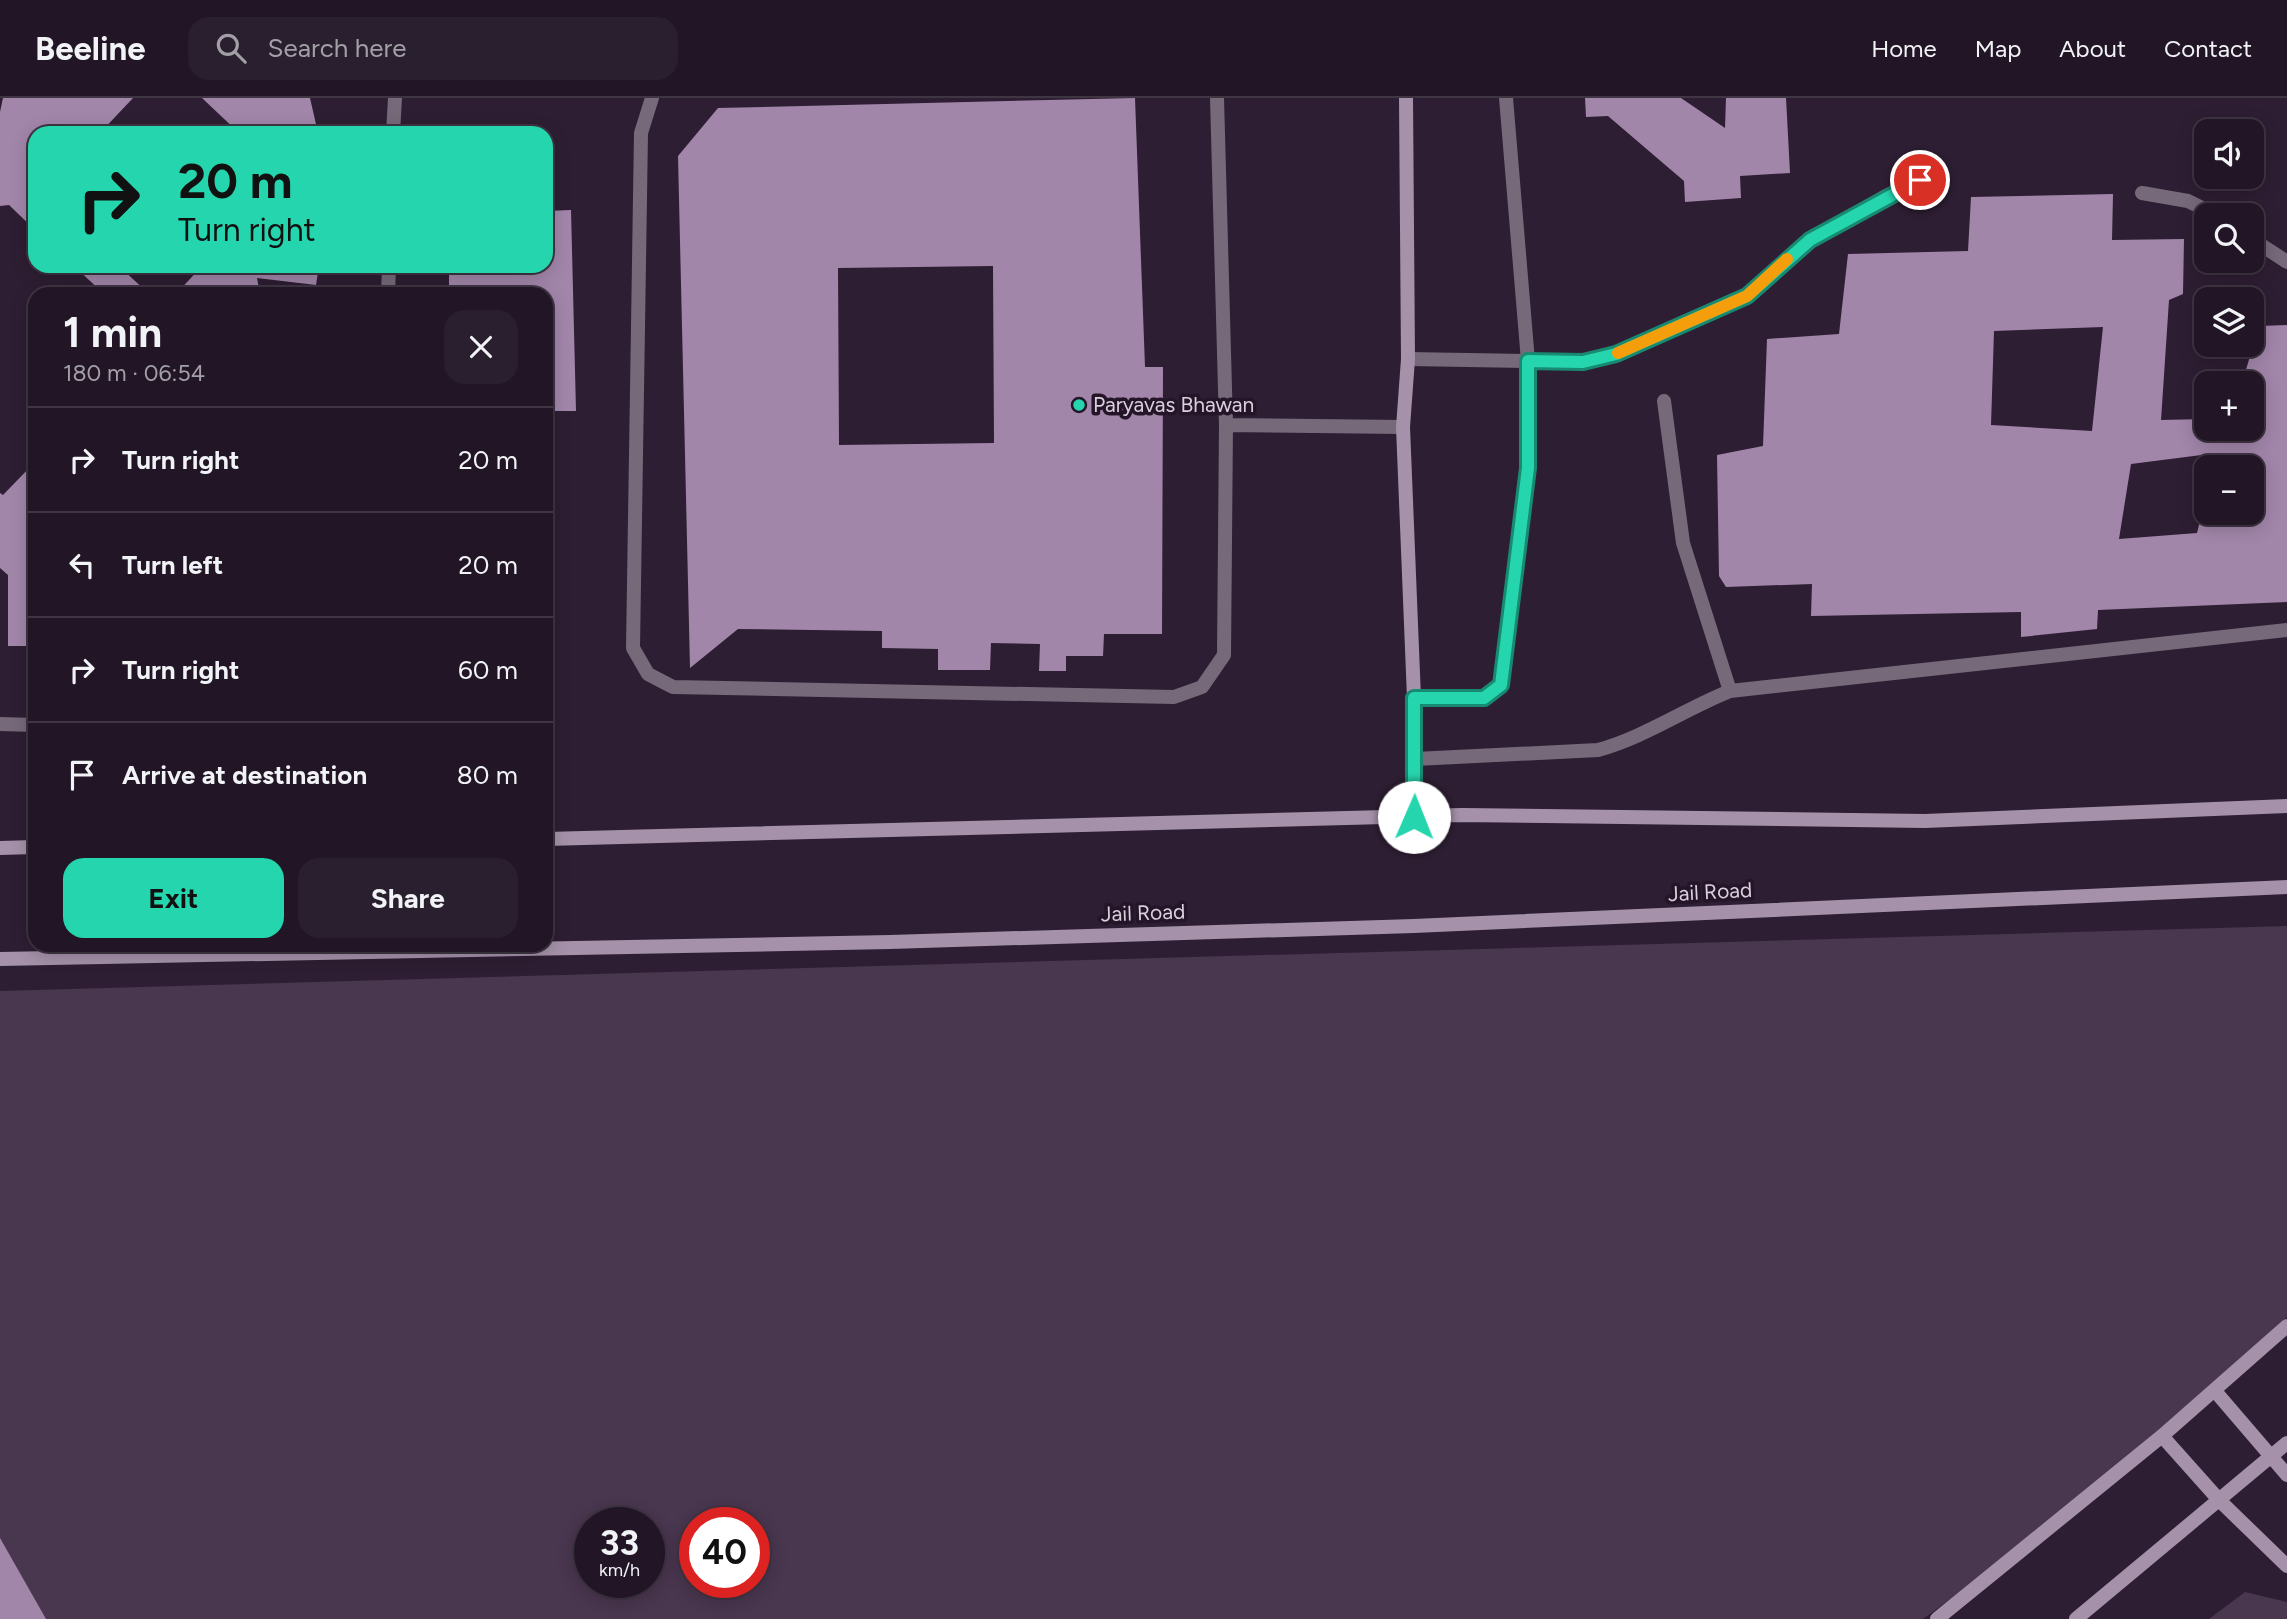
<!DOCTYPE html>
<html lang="en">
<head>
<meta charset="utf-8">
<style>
  :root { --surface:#221626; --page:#2a1f2e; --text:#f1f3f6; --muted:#a29fa7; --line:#3f3543; --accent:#25d5ae }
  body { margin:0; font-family:Figtree,sans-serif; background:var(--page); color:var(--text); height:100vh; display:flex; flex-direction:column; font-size:26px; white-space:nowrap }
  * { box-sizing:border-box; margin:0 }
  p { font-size:23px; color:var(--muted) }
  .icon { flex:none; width:38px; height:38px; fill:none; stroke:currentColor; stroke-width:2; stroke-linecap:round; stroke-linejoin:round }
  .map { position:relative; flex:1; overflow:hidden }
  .sheet { position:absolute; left:28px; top:189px; width:525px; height:665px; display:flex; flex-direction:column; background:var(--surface); border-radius:21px; box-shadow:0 4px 18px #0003,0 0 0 2px var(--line) }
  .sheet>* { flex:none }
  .guide { position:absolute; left:28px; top:28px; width:525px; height:147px; border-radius:21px; box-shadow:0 4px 18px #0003,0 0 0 2px var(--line); background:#25d5ae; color:#111; overflow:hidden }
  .buttons { position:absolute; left:2194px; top:21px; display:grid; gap:14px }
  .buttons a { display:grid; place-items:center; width:70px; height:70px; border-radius:14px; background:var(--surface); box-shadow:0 4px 18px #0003,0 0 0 2px var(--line); font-size:35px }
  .speed { position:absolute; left:574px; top:1409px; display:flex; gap:14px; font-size:35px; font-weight:700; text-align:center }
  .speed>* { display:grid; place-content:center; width:91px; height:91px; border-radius:50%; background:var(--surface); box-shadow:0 4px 18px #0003,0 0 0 2px var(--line); line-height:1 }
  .speed small { font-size:18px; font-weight:400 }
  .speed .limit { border:10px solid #d22; background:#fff; color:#111 }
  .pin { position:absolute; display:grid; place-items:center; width:60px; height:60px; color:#fff; margin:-30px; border:4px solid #fff; border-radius:50%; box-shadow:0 2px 7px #0007 }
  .me { position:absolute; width:77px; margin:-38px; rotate:1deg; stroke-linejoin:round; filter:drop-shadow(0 0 5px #0008) }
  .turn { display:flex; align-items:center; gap:24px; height:147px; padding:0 35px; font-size:32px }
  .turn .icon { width:91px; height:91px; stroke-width:2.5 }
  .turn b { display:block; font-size:49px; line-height:60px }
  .round { display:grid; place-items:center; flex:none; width:74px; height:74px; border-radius:21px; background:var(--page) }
  .headline { display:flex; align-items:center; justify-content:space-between; height:119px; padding:0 35px }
  h1 { font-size:42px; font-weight:700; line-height:52px }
  .primary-button { display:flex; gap:14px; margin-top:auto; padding:14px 35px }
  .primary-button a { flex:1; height:80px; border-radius:21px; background:var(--accent); color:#111; font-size:28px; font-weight:700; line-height:80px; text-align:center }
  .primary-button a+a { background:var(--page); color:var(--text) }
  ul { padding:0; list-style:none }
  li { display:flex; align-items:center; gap:21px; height:105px; padding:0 35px; border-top:2px solid var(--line) }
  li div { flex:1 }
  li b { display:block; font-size:26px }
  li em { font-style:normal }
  header { display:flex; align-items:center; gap:42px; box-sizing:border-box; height:98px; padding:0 35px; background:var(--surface); border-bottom:2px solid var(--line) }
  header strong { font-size:33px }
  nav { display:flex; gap:38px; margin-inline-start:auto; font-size:24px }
  .search { width:490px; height:63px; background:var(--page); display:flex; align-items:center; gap:18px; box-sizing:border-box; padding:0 24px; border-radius:21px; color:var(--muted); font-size:26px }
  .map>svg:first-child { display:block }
</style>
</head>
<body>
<header>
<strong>Beeline</strong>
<div class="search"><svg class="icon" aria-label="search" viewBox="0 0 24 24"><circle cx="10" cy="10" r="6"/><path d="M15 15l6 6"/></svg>Search here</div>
<nav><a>Home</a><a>Map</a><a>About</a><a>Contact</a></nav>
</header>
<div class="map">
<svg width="2287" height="1521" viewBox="0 0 2287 1521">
  <rect width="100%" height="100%" fill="#2e1e33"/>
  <path fill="#49364f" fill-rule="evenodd" d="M2287,828v391l-207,188 -157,114h-1923v-628zM590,1424h59v60h-59zM695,1424h59v60h-59z
    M2245,1494l42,10v17h-78z"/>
  <path fill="#a286aa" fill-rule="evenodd" d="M3,0h130l-33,35h-65v97l-26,-25 -9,1v-94z
    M202,0h108l8,35h-79z
    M1135,0l10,269h18l-1,267h-58l-1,22h-37v15h-27l1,-27 -49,-1 -1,27h-52v-21l-56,-1v-17l-144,-2 -48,39 -12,-512 40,-48zM993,168l1,177 -155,2 -1,-177z
    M1585,0h96l44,30 1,-30h60l4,75 -50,3 1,22 -56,4 -1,-21 -76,-65 -22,1z
    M2113,96l-1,46 72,-1 -1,55 -14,6 -8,120 46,-1v10h45v-46h-10l17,-57 28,-1v277l-189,8 -1,19 -76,8v-25l-210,4 1,-32 -86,3 -7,-11 -2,-121 46,-9 4,-107 72,-5 9,-80 120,-3 3,-54zM2103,229l-11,104 -101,-6 3,-94zM2217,355l-4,14h39v46h-45l-1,-17 -9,37 -78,6 12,-75z
    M571,112l5,201h-30v-117h-97v-28h97v-55z
    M74,168h45l30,28h-45z
    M202,168h117l-3,19 -59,-7 3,16h-84z
    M35,364v184h-27v-71l-8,-7v-75l3,2z
    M0,1440l46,81h-46z"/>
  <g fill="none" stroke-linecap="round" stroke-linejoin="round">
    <path stroke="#766a7a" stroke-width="14" d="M652,0l-11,35 -8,515 15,26 25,13 501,10 28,-10 22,-32 2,-230 -9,-327
      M393,35l2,-35
      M2142,95l46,8 28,14
      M2252,141l35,23
      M388,196l1,-28
      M1408,261l175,3 33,-8 131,-58 63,-56 74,-43 53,-26
      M1664,303l19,142 47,148
      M1226,327l177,2
      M1414,600h70l17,-13 3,-15 24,-216v-93l-22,-263
      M0,626l35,1
      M1415,661l183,-9c47,-13 87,-41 132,-59l557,-61"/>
    <path stroke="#a592aa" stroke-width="14" d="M1406,0l2,261 -5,68 11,271v119
      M546,741l916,-24 463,6 362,-15
      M0,750l35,-1
      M0,861l890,-17 524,-16 873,-39
      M2215,1293l72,84
      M2162,1338l58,65 67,65
      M1937,1521l225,-183 125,-110
      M2076,1521l211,-176"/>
  </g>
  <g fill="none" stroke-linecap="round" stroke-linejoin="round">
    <g stroke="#188a71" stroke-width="18">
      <path id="route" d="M1414,719v-119h70l17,-13 27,-217v-107l55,1 33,-8 131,-58 63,-56 110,-60"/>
    </g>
    <use href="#route" stroke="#25d5ae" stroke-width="12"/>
    <path stroke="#f59e0b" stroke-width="12" d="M1618,255l129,-57 40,-37"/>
  </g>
  <circle fill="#25d5ae" stroke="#241529" stroke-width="2.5" cx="1079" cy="307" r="7"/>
  <g text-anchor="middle" stroke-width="7" stroke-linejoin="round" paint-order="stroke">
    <g font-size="21" fill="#dad0dd" stroke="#241529" text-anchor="start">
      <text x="1093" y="314">Paryavas Bhawan</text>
    </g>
    <g font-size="21" fill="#dad0dd" stroke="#241529">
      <text transform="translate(1710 794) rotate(-3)" y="7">Jail Road</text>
      <text transform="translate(1143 815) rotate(-2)" y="7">Jail Road</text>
    </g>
  </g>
</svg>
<div class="buttons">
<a><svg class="icon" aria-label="sound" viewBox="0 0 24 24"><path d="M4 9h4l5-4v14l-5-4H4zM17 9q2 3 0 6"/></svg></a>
<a><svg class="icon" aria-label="search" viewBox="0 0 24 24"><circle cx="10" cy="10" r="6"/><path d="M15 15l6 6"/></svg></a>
<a><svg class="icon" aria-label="layers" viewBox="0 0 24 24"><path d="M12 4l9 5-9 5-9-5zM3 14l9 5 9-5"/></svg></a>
<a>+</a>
<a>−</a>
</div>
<div class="speed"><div>33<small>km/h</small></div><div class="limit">40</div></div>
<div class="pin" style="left:1920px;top:82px;background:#d93025"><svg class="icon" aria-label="arrive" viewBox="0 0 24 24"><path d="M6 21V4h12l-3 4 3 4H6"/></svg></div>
<svg class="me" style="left:1414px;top:719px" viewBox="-20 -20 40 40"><circle r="19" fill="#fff"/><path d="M0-13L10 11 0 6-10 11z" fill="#25d5ae"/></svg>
<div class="guide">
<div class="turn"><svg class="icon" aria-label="right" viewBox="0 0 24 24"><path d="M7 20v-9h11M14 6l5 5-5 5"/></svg><div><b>20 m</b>Turn right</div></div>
</div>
<section class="sheet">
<div class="headline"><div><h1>1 min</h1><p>180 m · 06:54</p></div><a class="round"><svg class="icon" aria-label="close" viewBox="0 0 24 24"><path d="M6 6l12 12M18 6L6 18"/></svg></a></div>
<ul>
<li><svg class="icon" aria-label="right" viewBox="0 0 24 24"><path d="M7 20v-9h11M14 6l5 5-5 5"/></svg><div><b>Turn right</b></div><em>20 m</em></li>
<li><svg class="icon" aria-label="left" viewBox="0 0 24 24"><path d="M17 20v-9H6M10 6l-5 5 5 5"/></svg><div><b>Turn left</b></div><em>20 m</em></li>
<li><svg class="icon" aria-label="right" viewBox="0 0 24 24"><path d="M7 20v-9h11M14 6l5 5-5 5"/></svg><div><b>Turn right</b></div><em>60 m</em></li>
<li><svg class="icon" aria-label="arrive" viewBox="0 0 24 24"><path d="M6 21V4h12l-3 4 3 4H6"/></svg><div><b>Arrive at destination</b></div><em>80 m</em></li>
</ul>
<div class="primary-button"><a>Exit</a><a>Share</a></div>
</section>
</div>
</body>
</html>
